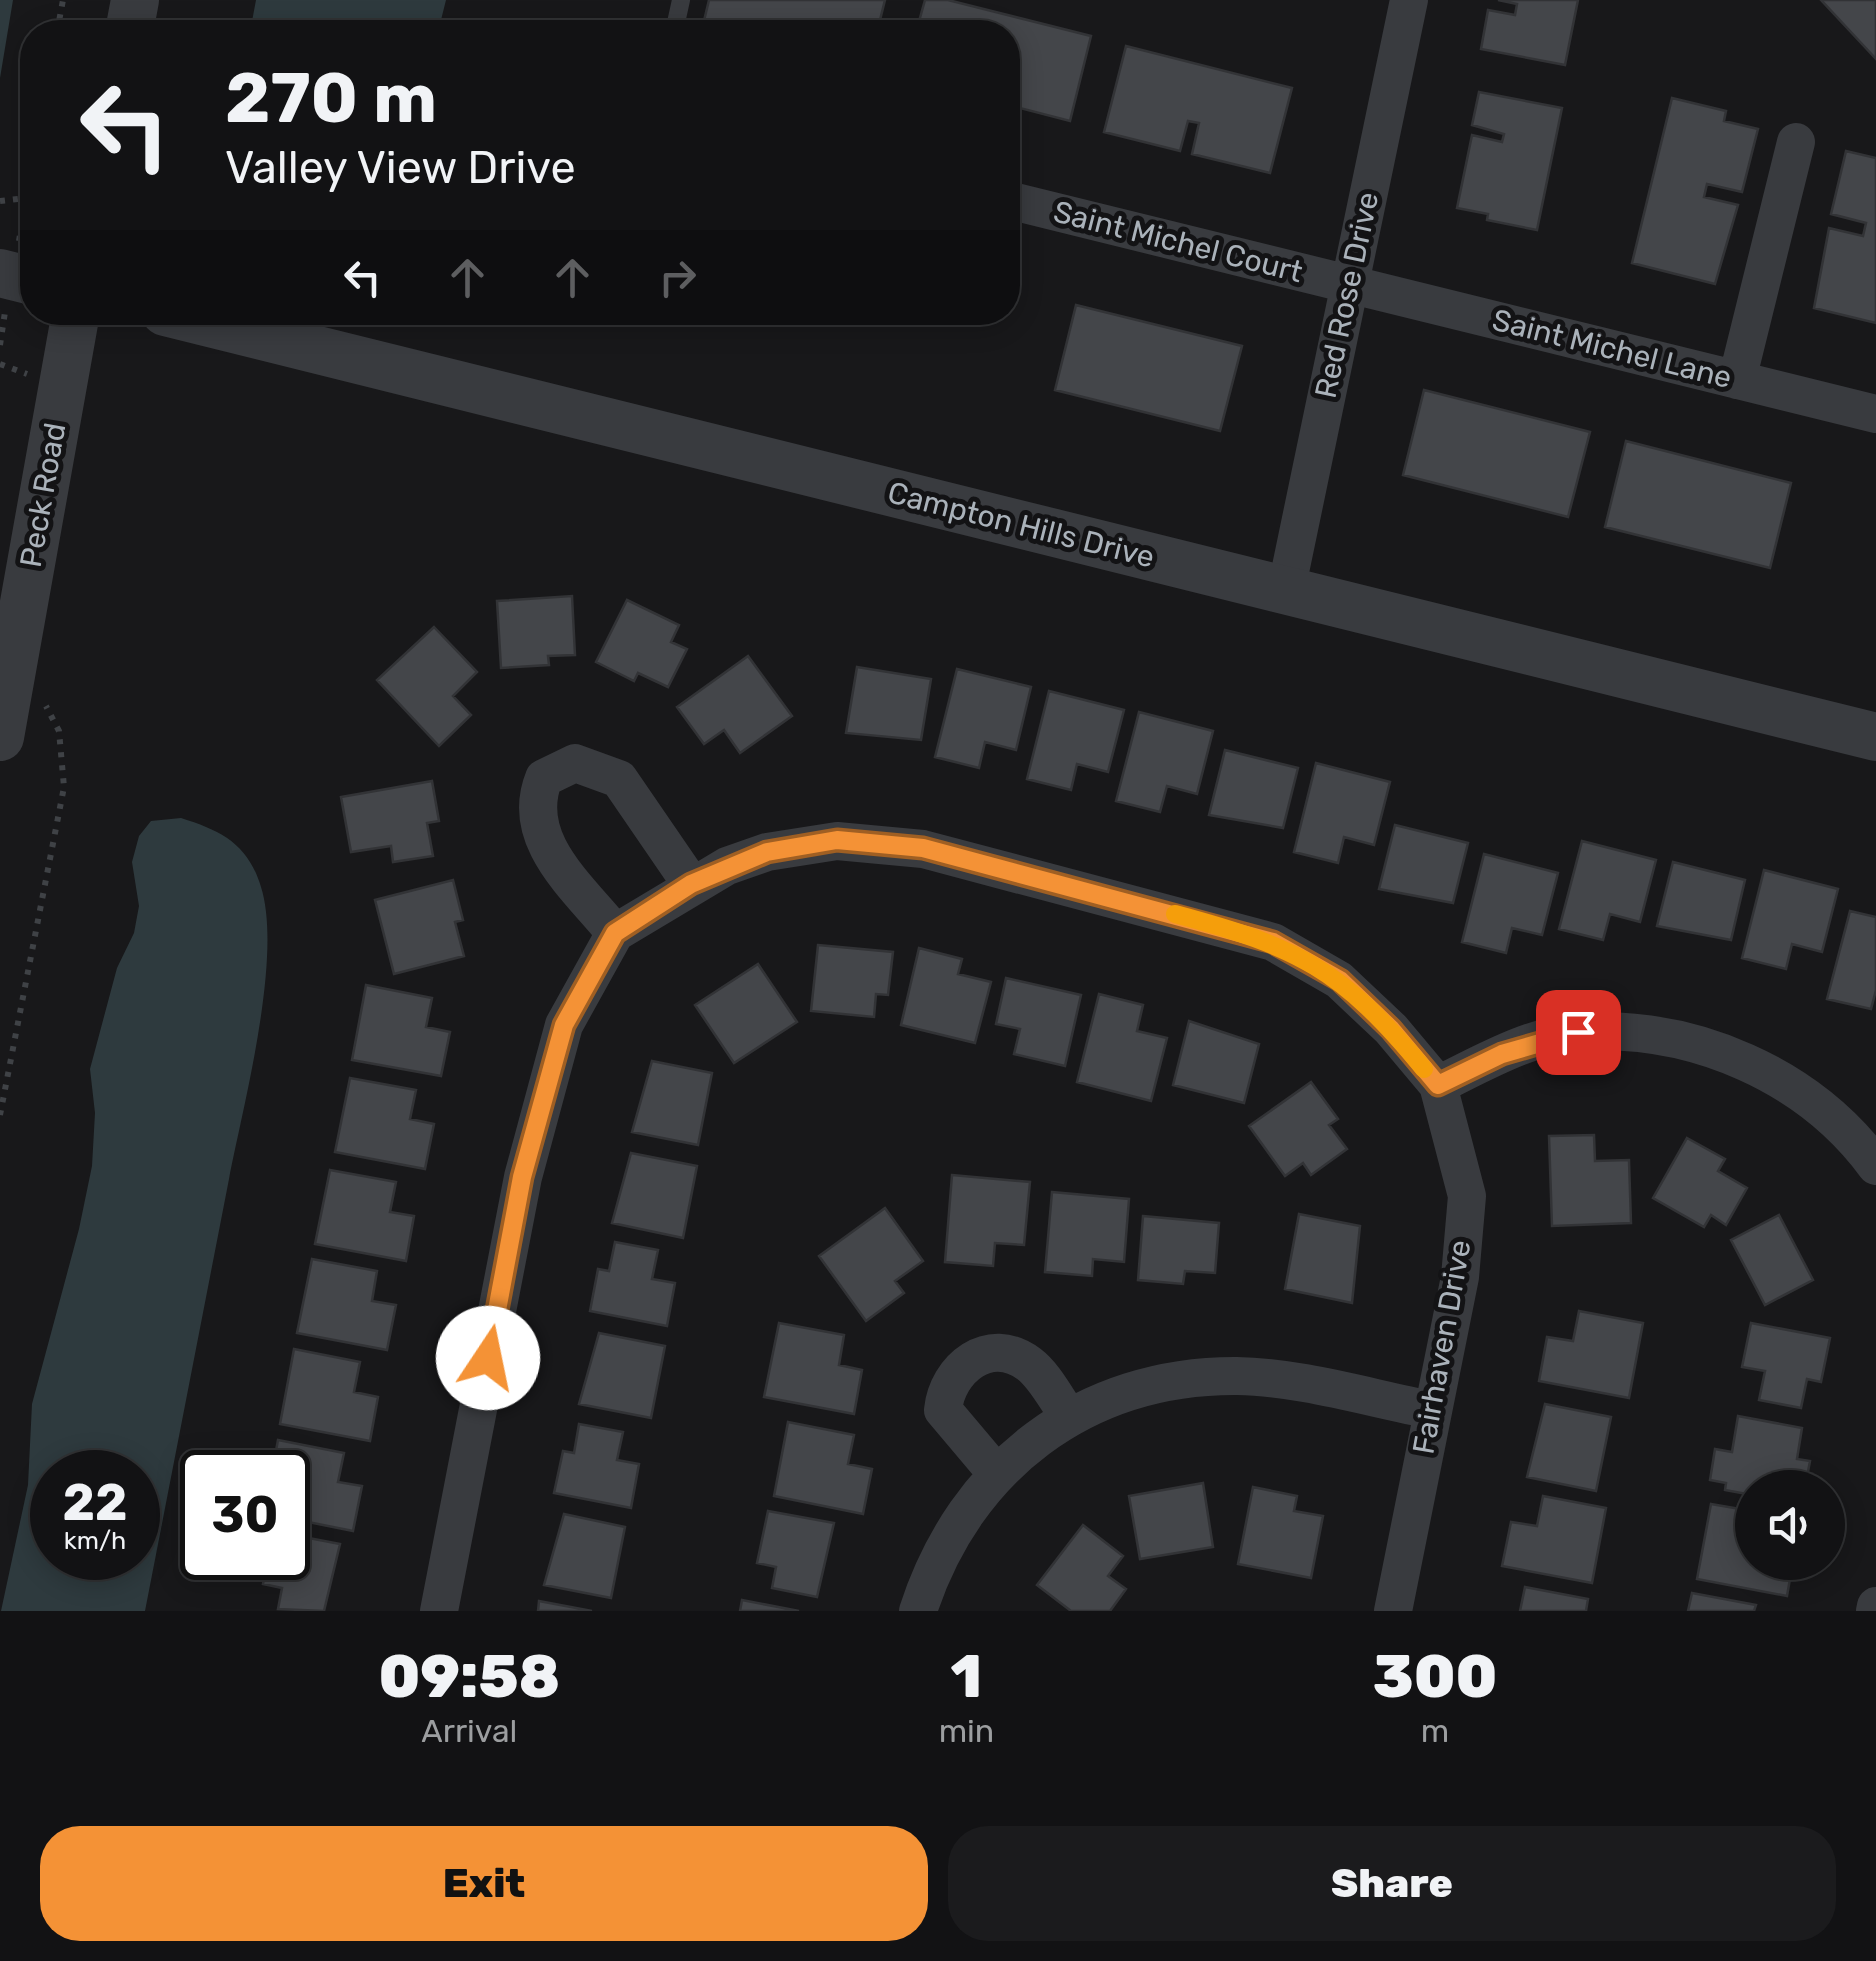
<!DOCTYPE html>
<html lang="en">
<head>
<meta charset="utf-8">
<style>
  :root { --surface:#121214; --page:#1b1b1d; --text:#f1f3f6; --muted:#9c9ea0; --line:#313234; --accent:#f49236 }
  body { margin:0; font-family:Rubik,sans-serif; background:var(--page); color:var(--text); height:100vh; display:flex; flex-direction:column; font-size:38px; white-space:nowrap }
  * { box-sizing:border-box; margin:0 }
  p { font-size:32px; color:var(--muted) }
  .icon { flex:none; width:55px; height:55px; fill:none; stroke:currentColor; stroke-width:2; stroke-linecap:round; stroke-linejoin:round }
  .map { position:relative; height:1611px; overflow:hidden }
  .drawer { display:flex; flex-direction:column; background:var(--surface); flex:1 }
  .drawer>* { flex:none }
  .banner { position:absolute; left:20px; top:20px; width:1000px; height:305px; border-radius:40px; box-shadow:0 5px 25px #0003,0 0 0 2px var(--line); background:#121214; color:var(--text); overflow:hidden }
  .tools { position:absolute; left:1735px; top:1470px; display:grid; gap:20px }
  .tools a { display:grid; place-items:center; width:110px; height:110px; border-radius:50%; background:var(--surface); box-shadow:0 5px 25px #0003,0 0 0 2px var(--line); font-size:50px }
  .speed { position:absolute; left:30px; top:1450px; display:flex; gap:20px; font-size:50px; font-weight:700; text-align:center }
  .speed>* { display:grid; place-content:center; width:130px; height:130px; border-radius:50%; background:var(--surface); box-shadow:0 5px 25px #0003,0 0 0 2px var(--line); line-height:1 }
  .speed small { font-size:25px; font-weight:400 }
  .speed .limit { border:5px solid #111; border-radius:15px; background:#fff; color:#111 }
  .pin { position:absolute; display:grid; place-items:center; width:85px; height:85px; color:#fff; margin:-42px; border-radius:20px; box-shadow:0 5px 15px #0006 }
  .me { position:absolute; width:110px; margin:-55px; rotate:11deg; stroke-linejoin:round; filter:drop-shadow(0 0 8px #0008) }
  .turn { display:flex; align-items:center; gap:35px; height:210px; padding:0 40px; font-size:45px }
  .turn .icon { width:130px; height:130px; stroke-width:2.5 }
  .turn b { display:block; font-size:70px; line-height:85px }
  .lanes { display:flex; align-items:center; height:95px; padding:0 40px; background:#0003; justify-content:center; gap:50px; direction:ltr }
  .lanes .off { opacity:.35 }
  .eta { display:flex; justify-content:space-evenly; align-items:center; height:170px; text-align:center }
  .eta b { font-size:60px; font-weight:800; line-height:70px }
  .button { display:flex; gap:20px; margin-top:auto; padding:20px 40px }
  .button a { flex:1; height:115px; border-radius:40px; background:var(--accent); color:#111; font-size:40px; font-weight:800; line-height:115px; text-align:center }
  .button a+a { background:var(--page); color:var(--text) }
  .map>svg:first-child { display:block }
</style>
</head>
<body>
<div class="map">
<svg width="1876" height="1611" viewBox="0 0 1876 1611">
  <rect width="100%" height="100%" fill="#18181a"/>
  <path fill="#2e3a3e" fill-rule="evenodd" d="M0,0h13l-13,78z
    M256,0h190l-8,32h-188z
    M181,818c41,13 67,26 80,69 22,70 -18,219 -32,292 -28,144 -56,288 -84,432h-144l27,-126 4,-81 47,-175 13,-63 3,-53 -5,-44 27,-101 17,-35 5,-27 -7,-44 7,-26 12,-15zM138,1472v86h-86v-86z"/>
  <path fill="#44464a" stroke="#323336" stroke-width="2.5" d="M709,0h176l-8,32h-162l-13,-3z
    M925,0h23l143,36 -21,85 -62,-16v-73h-92z
    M1498,0h80l-13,65 -84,-16 7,-39 27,5 2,-11z
    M1821,0h55v59z
    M1126,46l166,42 -22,85 -78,-19 7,-31 -11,-2 -8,30 -76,-19z
    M1479,92l83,16 -25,122 -50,-10 1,-6 -31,-6 15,-73 30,7 2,-8 -32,-9z
    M1672,98l54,13 -2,10 34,8 -16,63 -35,-8 -3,13 34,8 -23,79 -83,-21z
    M1846,151l30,7v165l-62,-15 15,-80 34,8 3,-13 -35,-9z
    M1076,305l166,41 -22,85 -165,-41z
    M1424,390l166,42 -22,85 -165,-42z
    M1626,441l165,42 -21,85 -165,-41z
    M572,596l3,59 -27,1 1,9 -48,3 -4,-67z
    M627,600l52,25 -8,17 16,7 -19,38 -30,-14 -4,8 -38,-19z
    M434,627l43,45 -24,24 18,19 -32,31 -62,-66z
    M748,656l44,60 -52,37 -16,-23 -20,14 -27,-37z
    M857,667l74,12 -10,61 -75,-7z
    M957,669l74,18 -15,63 -31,-8 -6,26 -44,-11z
    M1049,691l75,19 -16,62 -31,-8 -6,26 -44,-11z
    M1139,712l74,19 -16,63 -30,-8 -7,26 -44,-11z
    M1225,750l73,18 -15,60 -74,-13z
    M1316,763l74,19 -16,63 -30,-8 -6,26 -44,-11z
    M432,781l7,40 -12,2 6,33 -40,6 -2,-16 -40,6 -10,-55z
    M1395,825l73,18 -15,60 -74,-14z
    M1582,841l74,19 -16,62 -30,-8 -7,26 -44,-11z
    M1484,854l74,19 -16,62 -30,-7 -6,25 -44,-11z
    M1673,862l72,18 -14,60 -74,-14z
    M1764,870l74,19 -16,63 -30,-8 -6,25 -44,-11z
    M453,880l10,40 -8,2 9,34 -70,18 -19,-74z
    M1850,911l26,6v73l-5,19 -44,-10z
    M818,945l75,7 -5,43 -12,-1 -2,23 -63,-6z
    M919,948l43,11 -4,15 33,8 -16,61 -74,-18z
    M758,964l39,58 -63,41 -39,-58z
    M1006,978l75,17 -16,71 -51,-12 6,-25 -24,-5z
    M366,985l66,13 -6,29 24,5 -9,44 -89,-16z
    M1099,994l44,11 -6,26 30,7 -16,63 -74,-19z
    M1189,1021l70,23 -15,59 -71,-18z
    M652,1061l60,12 -14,72 -66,-13z
    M350,1078l66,12 -6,29 24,5 -9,45 -90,-17z
    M1311,1082l27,37 -9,6 18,24 -36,26 -8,-12 -18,13 -36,-50z
    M1594,1135l1,26 34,-1 2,63 -79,3 -3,-90z
    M1687,1138l38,21 -7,12 29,17 -21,37 -15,-10 -7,12 -51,-29z
    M631,1153l66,13 -14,72 -71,-15z
    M330,1170l66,12 -6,30 24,4 -8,45 -91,-17z
    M952,1175l78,7 -6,63 -29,-2 -2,23 -48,-4z
    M1052,1192l77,7 -5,63 -31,-3 -1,17 -47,-4z
    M885,1208l38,53 -28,20 9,12 -38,28 -47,-65z
    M1299,1214l61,12 -8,77 -67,-14z
    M1779,1215l34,65 -48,25 -34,-65z
    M1143,1216l76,7 -4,50 -30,-2 -2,13 -45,-4z
    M615,1242l43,8 -6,29 23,4 -8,43 -77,-15 8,-42 11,2z
    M312,1259l65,12 -5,30 24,4 -9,45 -90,-17z
    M1579,1311l64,12 -14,75 -90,-17 8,-44 26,4z
    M779,1323l65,12 -5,30 23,5 -8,44 -90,-17z
    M1751,1323l79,15 -9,44 -14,-3 -6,29 -42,-8 6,-29 -23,-4z
    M599,1333l66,13 -14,72 -72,-14z
    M294,1349l66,13 -6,30 24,5 -8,44 -90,-17z
    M1545,1404l66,13 -15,74 -69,-14z
    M1738,1416l64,12 -5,31 13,2 -5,27h-53v7l-27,-5 1,-7 -16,-3 5,-31 17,3z
    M788,1422l66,13 -6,29 24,5 -9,45 -89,-18z
    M579,1424l44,8 -6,28 22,4 -8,44 -77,-15 9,-42 11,2z
    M278,1440l66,13 -6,29 24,4 -9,45 -65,-13v-46h-16z
    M1203,1483l10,64 -73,12 -11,-63z
    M1253,1487l44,9 -3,15 29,5 -12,62 -73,-14z
    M1543,1496l63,12 -14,75 -90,-17 9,-44 26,4z
    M1711,1504l41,7v51h41l-6,34 -90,-17z
    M768,1511l66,12 -17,74 -45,-9 4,-21 -19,-4z
    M564,1514l61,13 -14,71 -67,-13z
    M1083,1525l40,31 -15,20 18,13 -16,22h-39l-34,-26z
    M288,1534l52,10 -16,67 -46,-2 4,-21 -19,-4 5,-26h20z
    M1525,1587l63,12 -2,12h-66z
    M1692,1593l64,12 -2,6h-66z
    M742,1600l57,11h-59z
    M539,1601l53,10h-54z"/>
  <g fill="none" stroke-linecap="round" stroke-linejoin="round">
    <path stroke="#3f4246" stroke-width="6" stroke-dasharray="5 8" stroke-linecap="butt" d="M57,32l6,-32
      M0,201l26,-3
      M19,241l13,-83
      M0,345l5,-33
      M0,364l27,10
      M0,1115l64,-328 -5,-56 -13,-25"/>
    <path stroke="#393b3f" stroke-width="18" d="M674,32l7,-32"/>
    <path stroke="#393b3f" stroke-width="38" d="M1008,200l868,214
      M1737,380l59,-238
      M1286,591l123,-591
      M615,933c-37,-46 -96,-93 -71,-155l31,-15 44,16 72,105
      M1438,1085c43,-21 94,-51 143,-53 113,-7 228,43 295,134
      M997,1474l-54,-64c4,-41 46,-76 86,-46 16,12 27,35 39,51
      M439,1611l84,-434 41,-152 51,-92 112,-67 40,-14 70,-11 86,8 350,93 66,38 52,49 47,56 29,111 -7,81 -67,334
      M918,1611c47,-145 166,-236 319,-235 64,1 132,22 195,34
      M1875,1611l1,-5"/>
    <path stroke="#393b3f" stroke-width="48" d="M129,32l6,-32
      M0,273l32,8
      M165,312l1711,425
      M0,737l76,-425"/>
  </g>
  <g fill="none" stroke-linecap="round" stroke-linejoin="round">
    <g stroke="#9f5f23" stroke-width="25">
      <path id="route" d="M488,1358l34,-181 42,-152 51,-92 76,-49 76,-32 70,-12 86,8 350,94 67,38 51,49 47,56 64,-31 76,-22"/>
    </g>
    <use href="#route" stroke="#f49236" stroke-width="18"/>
    <path stroke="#f59e0b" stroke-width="18" d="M1175,914c123,33 167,55 249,155"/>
  </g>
  <g text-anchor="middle" stroke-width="10" stroke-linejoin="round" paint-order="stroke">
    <g font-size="30" fill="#aab2ba" stroke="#131315">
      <text transform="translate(1178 242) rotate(14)" y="10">Saint Michel Court</text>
      <text transform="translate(1347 295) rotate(-78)" y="10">Red Rose Drive</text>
      <text transform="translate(1612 349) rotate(14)" y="10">Saint Michel Lane</text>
      <text transform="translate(43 495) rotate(-80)" y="10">Peck Road</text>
      <text transform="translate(1021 525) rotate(14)" y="10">Campton Hills Drive</text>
      <text transform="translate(1442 1347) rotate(-80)" y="10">Fairhaven Drive</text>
    </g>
  </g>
</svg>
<div class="tools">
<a><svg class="icon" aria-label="sound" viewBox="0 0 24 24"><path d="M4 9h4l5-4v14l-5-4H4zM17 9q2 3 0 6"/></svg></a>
</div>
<div class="speed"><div>22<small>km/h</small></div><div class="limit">30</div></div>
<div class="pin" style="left:1578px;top:1032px;background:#d93025"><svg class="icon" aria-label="arrive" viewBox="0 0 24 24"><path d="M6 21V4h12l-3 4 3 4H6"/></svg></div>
<svg class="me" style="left:488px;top:1358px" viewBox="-20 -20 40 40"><circle r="19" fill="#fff"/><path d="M0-13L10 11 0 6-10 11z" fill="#f49236"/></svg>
<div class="banner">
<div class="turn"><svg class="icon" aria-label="left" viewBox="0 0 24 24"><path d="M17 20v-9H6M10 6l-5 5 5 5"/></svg><div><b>270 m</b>Valley View Drive</div></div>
<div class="lanes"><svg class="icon" aria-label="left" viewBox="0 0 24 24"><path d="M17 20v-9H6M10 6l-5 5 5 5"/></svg><svg class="icon off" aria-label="ahead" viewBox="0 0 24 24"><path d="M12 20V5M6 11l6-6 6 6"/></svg><svg class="icon off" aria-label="ahead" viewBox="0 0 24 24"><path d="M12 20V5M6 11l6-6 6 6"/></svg><svg class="icon off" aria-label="right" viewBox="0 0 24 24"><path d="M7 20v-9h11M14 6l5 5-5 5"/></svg></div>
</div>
</div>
<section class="drawer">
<div class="eta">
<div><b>09:58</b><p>Arrival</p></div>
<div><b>1</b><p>min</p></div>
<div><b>300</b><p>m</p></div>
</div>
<div class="button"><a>Exit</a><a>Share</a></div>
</section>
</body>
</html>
